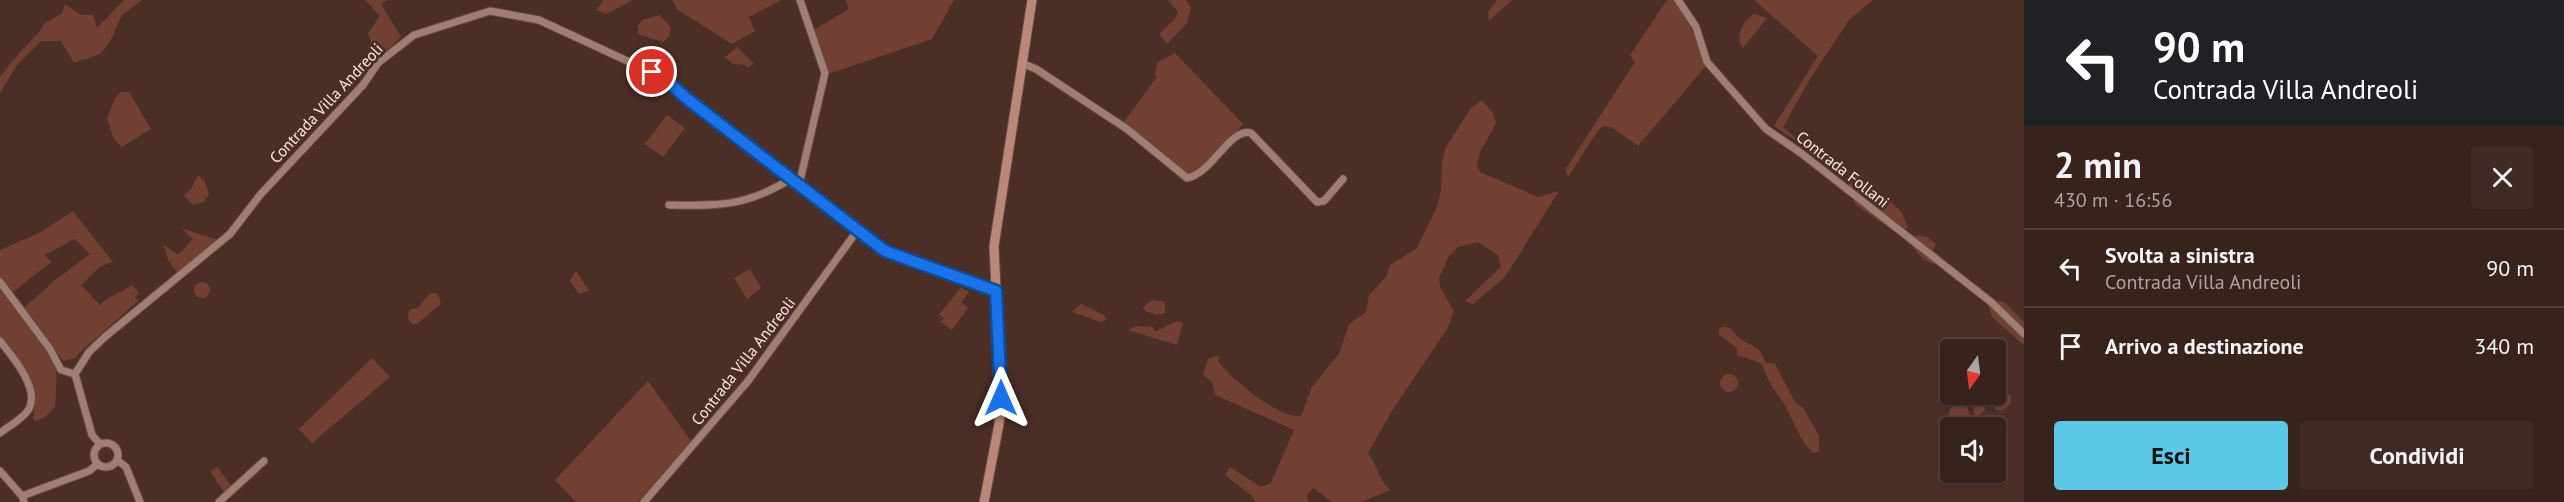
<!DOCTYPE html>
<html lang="it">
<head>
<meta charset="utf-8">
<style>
  :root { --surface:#38221c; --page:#3f2a25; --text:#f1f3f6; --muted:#aba4a3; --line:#523f3b; --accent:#5ac8e6 }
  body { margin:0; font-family:"PT Sans",sans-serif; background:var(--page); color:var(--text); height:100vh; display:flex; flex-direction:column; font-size:22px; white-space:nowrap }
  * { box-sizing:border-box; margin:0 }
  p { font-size:20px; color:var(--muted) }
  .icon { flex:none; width:33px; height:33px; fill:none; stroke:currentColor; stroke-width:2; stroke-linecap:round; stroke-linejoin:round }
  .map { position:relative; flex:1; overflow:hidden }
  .side { display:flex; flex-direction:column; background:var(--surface); width:540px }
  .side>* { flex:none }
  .hud { background:#202124; color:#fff; overflow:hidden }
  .needle { width:39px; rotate:194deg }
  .buttons { position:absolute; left:1940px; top:339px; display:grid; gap:12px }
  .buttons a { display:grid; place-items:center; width:66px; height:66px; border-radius:6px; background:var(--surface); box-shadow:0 2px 4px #0004,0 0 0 2px var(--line); font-size:30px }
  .pin { position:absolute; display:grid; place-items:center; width:51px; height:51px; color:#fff; margin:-26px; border:3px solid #fff; border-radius:50%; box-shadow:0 2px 6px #0007 }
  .me { position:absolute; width:66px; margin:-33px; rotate:0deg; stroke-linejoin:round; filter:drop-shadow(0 0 4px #0008) }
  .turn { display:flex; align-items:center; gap:21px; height:126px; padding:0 30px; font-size:27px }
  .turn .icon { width:78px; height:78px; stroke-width:2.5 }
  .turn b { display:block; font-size:42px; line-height:51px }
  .round { display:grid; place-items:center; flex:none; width:63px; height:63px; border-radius:6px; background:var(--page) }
  .overview { display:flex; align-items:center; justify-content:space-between; height:102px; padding:0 30px }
  h1 { font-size:36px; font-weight:800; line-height:45px }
  .cta { display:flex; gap:12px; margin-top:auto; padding:12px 30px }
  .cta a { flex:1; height:69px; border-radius:6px; background:var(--accent); color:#111; font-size:24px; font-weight:800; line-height:69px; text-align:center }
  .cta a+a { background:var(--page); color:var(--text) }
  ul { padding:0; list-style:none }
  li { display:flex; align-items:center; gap:18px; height:78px; padding:0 30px; border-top:2px solid var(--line) }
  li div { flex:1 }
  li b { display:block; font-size:22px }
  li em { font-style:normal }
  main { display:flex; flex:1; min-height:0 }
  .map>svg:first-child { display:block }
</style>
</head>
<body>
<main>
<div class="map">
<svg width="2024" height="502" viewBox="0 0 2024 502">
  <rect width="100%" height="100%" fill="#4b2e26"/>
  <path fill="#724032" d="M124,0h18l-20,15 -12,27 -10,12 -26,9 -13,-22h-20l-24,24 -17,28v-16l13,-17 27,-29 4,-7 18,-11 3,-9 16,11h12l4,13z
    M365,0h22l-6,4 20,33 -19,19 -9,-9 -5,-14 12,-17z
    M603,0h30l-27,14 -9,-4z
    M672,0h109l-32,17 6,14 -23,13 -54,-34z
    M846,0h108l-22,39 -107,36v-14l-13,-30 37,-22z
    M1168,0h18l5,8 -4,15 -20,21 -7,-9c4,-10 15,-12 18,-23z
    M1497,0h15l-23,21 -1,-9z
    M1667,0h8c14,21 23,43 31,66l-68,80 -25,-18 -9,-2 -5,3 -31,48 -3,-7 70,-108 -5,-7z
    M1754,0h119l-24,20 -39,59 -27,48c7,6 16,14 24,18 11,5 24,0 28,16l-3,2 -8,-3 -50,-34 44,-70z
    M1754,14l13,4 -24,30c-9,-12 0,-27 11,-34z
    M660,15l11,13 -2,9 -6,5 -25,-8v-8l4,-6z
    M737,47l17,17 -8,4v-3l-13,-1 -8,-7z
    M1175,53l68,71 -40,44 -15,7 -65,-52 33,-45 -1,-5 3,-11z
    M121,92h8l22,37 -29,18 -8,-8 -7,-20 8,-21z
    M1482,100l11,13 3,10 -16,29 -3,14 3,6 58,25 21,-6 -54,86 -32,27 -8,-3 36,-34 -3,-12 -20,-13 -20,5 -9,9 -10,22 1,9 14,24 -7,18 -55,82 -24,42c10,12 10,28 23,37l-30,12h-29l-19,-14 -6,7 2,7h-54l-3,-6 -27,-21 5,-8 31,20 10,-4 23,-53 -79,-35 -3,-13 -9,-7 5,-16 11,-4 -1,6c13,18 61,58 83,55l11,-29 27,-33 10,-30 17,-12 3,-17 17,-18 4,-12 27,-17 20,-41 4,-17 1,-28 4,-15 25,-39z
    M667,115l18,13 -22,29 -18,-13z
    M198,175l7,7 4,12 -5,8 -11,3 -9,-10 7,-6z
    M1857,176l14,8 30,27 7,17 -14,3 -38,-26 -8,-21 4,-7z
    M73,211l40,51 -12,4 -20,19 19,20c10,-10 21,-12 32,-20l7,8 -4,4 3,4 -60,53 -2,4 -13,3 -41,-51 32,-29 36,-27 -15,-15 -30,16 6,7 -39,31 -12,-15v-28l39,-17z
    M181,228l37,12 -41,33 -9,-13 -4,-15 14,10 15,-16z
    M1917,235l10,2 9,7 -3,6 7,6 -7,8 -11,-6 -15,-18z
    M750,269l11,19 -14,11 -13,-21z
    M576,271l13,20 -10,3 -9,-13z
    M194 290a8 8 0 1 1 16 0a8 8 0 1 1-16 0Z
    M961,287l8,5 -8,10 7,6 -16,22 -11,-8 3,-4 -5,-3z
    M0,288c17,21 51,56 56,82 1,8 0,27 -1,37l-11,11 -9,3 -2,-3 3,-20 -3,-10 -33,-50z
    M434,293l4,1 3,10 -24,20h-4l-5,-5 1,-9 10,-3 9,-12z
    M1992,299l13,4 19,19v23l-32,-28 -4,-13z
    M1152,300l13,2v11l-8,2 -12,-4 -2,-4z
    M1081,304l23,11 2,5 -5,2 -29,-10z
    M1177,321l6,2 -6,22 -49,-15 8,-4 17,1 2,5z
    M1723,327c11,0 10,8 19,13 11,7 18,5 23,22l10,2 20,38 9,7 15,27v16l-6,1c-13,-12 -19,-30 -26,-44 -4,-8 -11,-16 -16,-24 -4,-7 -6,-14 -10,-22l-24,-8v-7l-18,-13v-6z
    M372,358l18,19 -78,66 -13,-14z
    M1720 383a9 9 0 1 1 18 0a9 9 0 1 1-18 0Z
    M648,381l43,60 -53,61h-62l-21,-22z
    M1995,389l9,1 7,6 -1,9 -7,5h-7l-6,-14 5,-2z
    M1977,397l7,4 1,9 -6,6h-5l-1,-13z
    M1949 413a10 10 0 1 1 20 0a10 10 0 1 1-20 0Z
    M218,467l14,21 -7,6 -15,-23z"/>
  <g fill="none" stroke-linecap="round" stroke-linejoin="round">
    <g stroke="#654c45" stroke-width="9">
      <path id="minor" d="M1678,0l18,27 11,35 59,67 35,24 190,149 33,32
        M1024,64l12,5 91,60 60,49c25,-4 43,-51 64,-45l66,69 7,-1 19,-22
        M799,185l26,-112 -25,-73
        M669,205c51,1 79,1 123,-27
        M0,282l50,67 11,21 14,4
        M0,341c12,15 40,47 29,68 -6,10 -20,17 -29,24
        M94 455a12 12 0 1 1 24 0a12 12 0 1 1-24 0Z
        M100,444l-8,-9 -17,-61 14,-22 17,-16 124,-102 30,-39 103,-110 15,-22 36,-28 76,-24 49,9 125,58 22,20 199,153 111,40
        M117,460l9,7 14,35
        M0,471l22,25
        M24,502l-2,-6 67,-25 9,-7
        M219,502l45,-41
        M644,502l104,-121 109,-150"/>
    </g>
    <g stroke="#654c45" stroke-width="11">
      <path id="secondary" d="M984,502l15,-78 2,-26 -7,-152 38,-246"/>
    </g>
    <use href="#minor" stroke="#a07e74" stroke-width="7"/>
    <use href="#secondary" stroke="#ba8779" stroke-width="9"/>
  </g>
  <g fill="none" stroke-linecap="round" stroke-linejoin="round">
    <g stroke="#114b97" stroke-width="15">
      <path id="route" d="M652,72l12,6 22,20 199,153 111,40 5,107"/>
    </g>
    <use href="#route" stroke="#1a73e8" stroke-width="10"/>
  </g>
  <g text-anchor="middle" stroke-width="6" stroke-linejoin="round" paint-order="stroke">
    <g font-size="16" fill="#fbe8e2" stroke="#4b2e26">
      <text transform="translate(326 103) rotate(-47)" y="6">Contrada Villa Andreoli</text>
      <text transform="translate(1843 169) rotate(38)" y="6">Contrada Follani</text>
      <text transform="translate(743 361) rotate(-52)" y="6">Contrada Villa Andreoli</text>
    </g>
  </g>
</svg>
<div class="buttons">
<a><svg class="needle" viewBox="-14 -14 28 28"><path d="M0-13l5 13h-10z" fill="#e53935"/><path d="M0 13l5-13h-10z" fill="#aba4a3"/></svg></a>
<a><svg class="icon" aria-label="sound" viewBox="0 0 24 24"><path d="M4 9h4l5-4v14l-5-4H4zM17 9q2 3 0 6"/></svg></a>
</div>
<div class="pin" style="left:652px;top:72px;background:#d93025"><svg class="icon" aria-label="arrive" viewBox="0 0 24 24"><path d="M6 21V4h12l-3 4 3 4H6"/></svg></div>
<svg class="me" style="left:1001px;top:398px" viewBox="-20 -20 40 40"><path d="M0-17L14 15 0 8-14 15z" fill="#1a73e8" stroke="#fff" stroke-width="4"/></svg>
</div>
<section class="side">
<div class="hud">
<div class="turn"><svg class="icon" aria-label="left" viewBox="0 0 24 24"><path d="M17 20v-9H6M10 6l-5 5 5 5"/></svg><div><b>90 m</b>Contrada Villa Andreoli</div></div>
</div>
<div class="overview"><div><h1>2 min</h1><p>430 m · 16:56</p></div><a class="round"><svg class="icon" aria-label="close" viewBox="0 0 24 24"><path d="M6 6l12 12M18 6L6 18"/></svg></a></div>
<ul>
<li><svg class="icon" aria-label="left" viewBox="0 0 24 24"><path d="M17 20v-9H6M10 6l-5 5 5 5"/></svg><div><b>Svolta a sinistra</b><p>Contrada Villa Andreoli</p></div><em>90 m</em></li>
<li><svg class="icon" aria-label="arrive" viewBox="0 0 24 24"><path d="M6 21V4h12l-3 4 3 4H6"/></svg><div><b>Arrivo a destinazione</b></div><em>340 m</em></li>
</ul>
<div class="cta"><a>Esci</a><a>Condividi</a></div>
</section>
</main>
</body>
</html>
